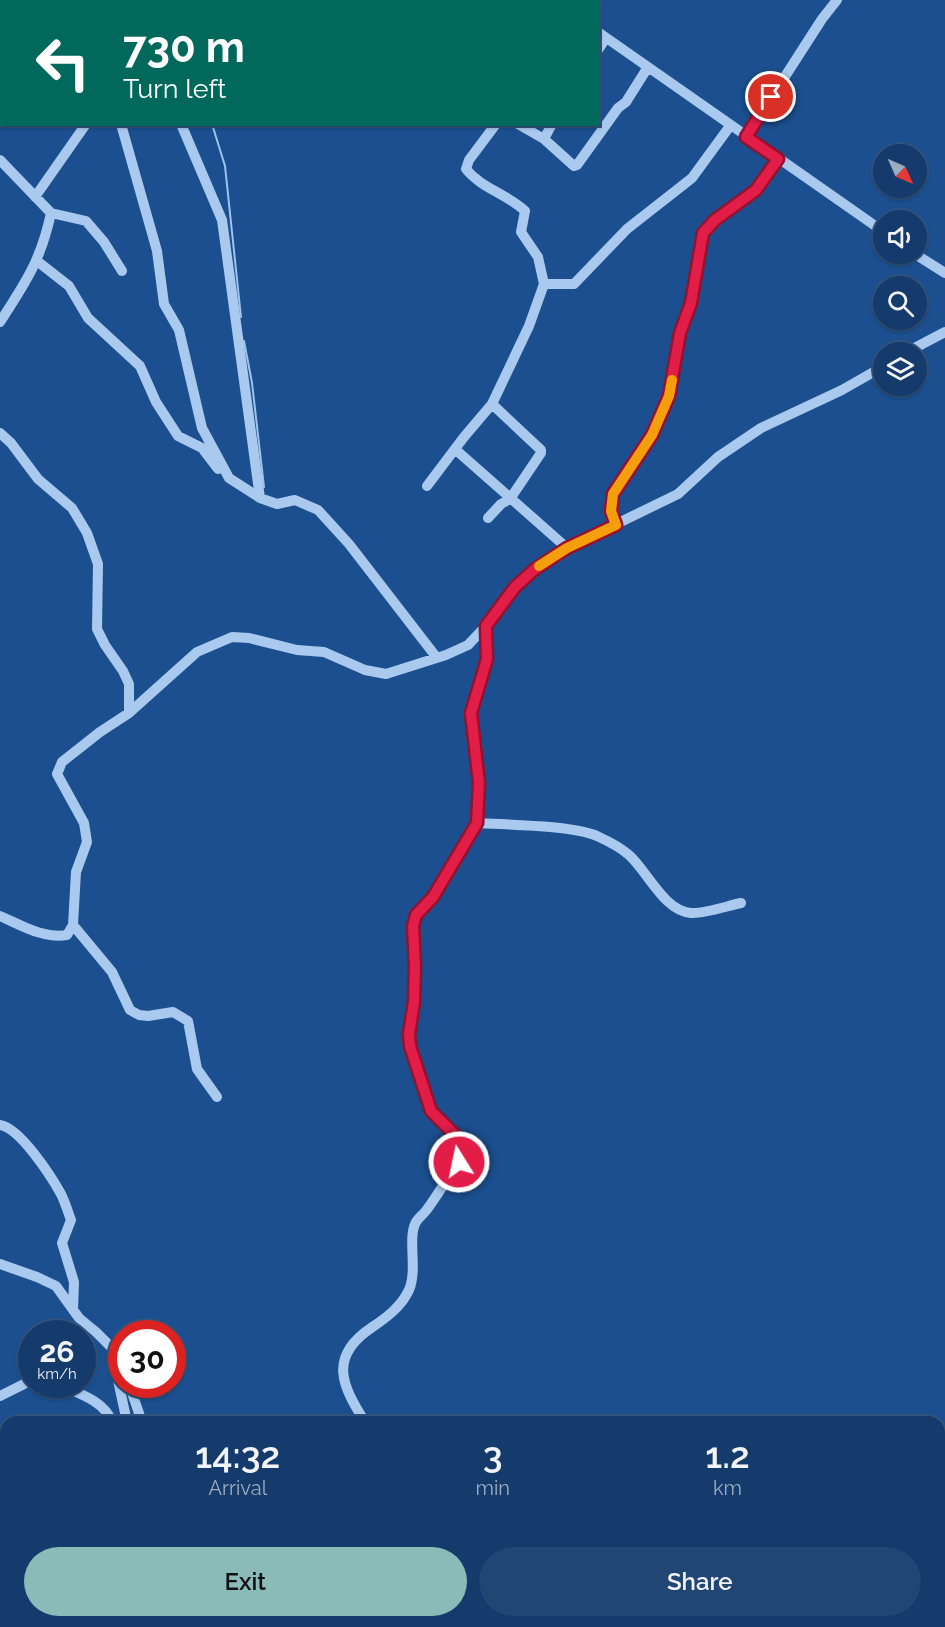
<!DOCTYPE html>
<html lang="en">
<head>
<meta charset="utf-8">
<style>
  :root { --surface:#143b6b; --page:#214673; --text:#f1f3f6; --muted:#9dadc1; --line:#33557e; --accent:#8bbbb9 }
  body { margin:0; font-family:Raleway,sans-serif; background:var(--page); color:var(--text); height:100vh; display:flex; flex-direction:column; font-size:22px; white-space:nowrap }
  * { box-sizing:border-box; margin:0 }
  p { font-size:20px; color:var(--muted) }
  .icon { flex:none; width:33px; height:33px; fill:none; stroke:currentColor; stroke-width:2; stroke-linecap:round; stroke-linejoin:round }
  .map { position:relative; flex:1; overflow:hidden }
  .drawer { position:absolute; left:0px; top:1416px; width:945px; height:212px; display:flex; flex-direction:column; background:var(--surface); border-radius:18px 18px 0 0; box-shadow:0 2px 4px #0004,0 0 0 2px var(--line) }
  .drawer>* { flex:none }
  .top-card { position:absolute; left:0px; top:0px; width:600px; height:126px; box-shadow:0 2px 4px #0004,0 0 0 2px var(--line); background:#00695c; color:#fff; overflow:hidden }
  .needle { width:39px; rotate:135deg }
  .fabs { position:absolute; left:873px; top:144px; display:grid; gap:12px }
  .fabs a { display:grid; place-items:center; width:54px; height:54px; border-radius:50%; background:var(--surface); box-shadow:0 2px 4px #0004,0 0 0 2px var(--line); font-size:30px }
  .speed { position:absolute; left:18px; top:1320px; display:flex; gap:12px; font-size:30px; font-weight:700; text-align:center }
  .speed>* { display:grid; place-content:center; width:78px; height:78px; border-radius:50%; background:var(--surface); box-shadow:0 2px 4px #0004,0 0 0 2px var(--line); line-height:1 }
  .speed small { font-size:15px; font-weight:400 }
  .speed .limit { border:9px solid #d22; background:#fff; color:#111 }
  .pin { position:absolute; display:grid; place-items:center; width:51px; height:51px; color:#fff; margin:-26px; border:3px solid #fff; border-radius:50%; box-shadow:0 2px 6px #0007 }
  .me { position:absolute; width:66px; margin:-33px; rotate:350deg; stroke-linejoin:round; filter:drop-shadow(0 0 4px #0008) }
  .turn { display:flex; align-items:center; gap:21px; height:126px; padding:0 24px; font-size:27px }
  .turn .icon { width:78px; height:78px; stroke-width:2.5 }
  .turn b { display:block; font-size:42px; line-height:51px }
  .eta { display:flex; justify-content:space-evenly; align-items:center; height:102px; text-align:center }
  .eta b { font-size:36px; font-weight:600; line-height:42px }
  .button { display:flex; gap:12px; margin-top:auto; padding:12px 24px }
  .button a { flex:1; height:69px; border-radius:36px; background:var(--accent); color:#111; font-size:24px; font-weight:600; line-height:69px; text-align:center }
  .button a+a { background:var(--page); color:var(--text) }
  .map>svg:first-child { display:block }
</style>
</head>
<body>
<div class="map">
<svg width="945" height="1627" viewBox="0 0 945 1627">
  <rect width="100%" height="100%" fill="#1b4f8f"/>
  <path fill="#2e69ad" d="M0,1464h6v158h18l-1,5h-23z
    M211,1622h122l14,5h-140z"/>
  <g fill="none" stroke-linecap="round" stroke-linejoin="round">
    <path stroke="#9cc4f0" stroke-width="2" d="M192,2l1,-2
      M212,124l13,42 16,151
      M244,341l8,42 12,104"/>
    <path stroke="#a9c9ee" stroke-width="10" d="M47,0l1,2
      M249,0l2,2
      M553,0l2,2
      M177,2l3,-2
      M598,32l286,200
      M598,50l8,-12
      M121,124l36,127 7,53 15,26 23,98 27,50 31,20 17,6 18,-4 23,10 31,34 88,114
      M181,124l41,96 38,278
      M518,124l26,15 30,27 3,-1 41,-57 8,-6 22,-35
      M746,137l76,-118 15,-19
      M544,139l8,-15
      M0,160l51,53 35,8 18,21 18,29
      M35,197l51,-73
      M915,254l30,19
      M37,261l32,25 19,32 52,48 16,36 22,34 24,12 16,21
      M544,284h30l53,-55 65,-51 38,-52
      M0,322c26,-40 41,-62 51,-109
      M907,352l38,-20
      M0,433l11,10 27,36 34,29 15,25 11,31 -1,65 8,16 18,26 6,13v29
      M456,450l111,98
      M427,486l37,-49 28,-33 37,-78 15,-42 -6,-27 -17,-25 4,-21c-18,-17 -44,-23 -59,-42l3,-9 27,-36
      M488,518l13,-14 9,-5 31,-46v-3l-49,-46
      M616,525l-5,-14 2,-17 39,-59 17,-39 11,-63 11,-30 12,-70 12,-13 41,-30 22,-31
      M477,823c31,2 93,2 120,13 11,5 23,11 32,19 19,17 35,56 62,58 13,1 36,-7 50,-10
      M0,916c21,9 43,23 67,19l6,-10 3,-53 11,-30 -3,-19 -27,-49 5,-12 38,-30 29,-19 68,-61 35,-15 17,1 48,12 27,2 41,18 21,4 60,-19 22,-10 18,-19 29,-39 20,-18 32,-21 111,-54 40,-37 43,-29 81,-38 42,-24
      M73,925l39,47 18,38 9,5 9,1 25,-4 15,9 9,48 20,28
      M0,1125c20,3 51,51 61,69 4,8 7,18 10,26l-9,23 12,39 -1,28
      M0,1264l37,13 19,9 23,32 17,14 15,15 11,17
      M112,1353l15,69
      M57,1384c20,9 47,16 55,38
      M129,1384l13,38
      M0,1396l32,-16
      M365,1422c-23,-36 -37,-65 6,-94 15,-10 30,-21 38,-38 9,-21 -2,-52 7,-68 3,-5 9,-9 12,-14 11,-15 20,-31 31,-46l-4,-27 -24,-24 -21,-65 -1,-12 5,-32 1,-36 -2,-40 3,-11 17,-18 44,-74 2,-40 -8,-70 16,-54 -1,-33
      M369,1622l5,5
      M179,1627v-5"/>
  </g>
  <g fill="none" stroke-linecap="round" stroke-linejoin="round">
    <g stroke="#92132f" stroke-width="15">
      <path id="route" d="M459,1162l-4,-27 -24,-24 -21,-65 -1,-12 5,-32 1,-36 -2,-40 3,-11 17,-18 44,-74 2,-40 -8,-70 16,-54 -1,-33 29,-39 20,-18 32,-21 49,-23 -5,-14 2,-17 39,-59 17,-39 11,-63 11,-30 12,-70 12,-13 41,-30 22,-31 -32,-22 25,-40"/>
    </g>
    <use href="#route" stroke="#e11d48" stroke-width="10"/>
    <path stroke="#f59e0b" stroke-width="10" d="M539,566l28,-18 49,-23 -5,-14 2,-17 39,-59 17,-39 3,-16"/>
  </g>
</svg>
<div class="fabs">
<a><svg class="needle" viewBox="-14 -14 28 28"><path d="M0-13l5 13h-10z" fill="#e53935"/><path d="M0 13l5-13h-10z" fill="#9dadc1"/></svg></a>
<a><svg class="icon" aria-label="sound" viewBox="0 0 24 24"><path d="M4 9h4l5-4v14l-5-4H4zM17 9q2 3 0 6"/></svg></a>
<a><svg class="icon" aria-label="search" viewBox="0 0 24 24"><circle cx="10" cy="10" r="6"/><path d="M15 15l6 6"/></svg></a>
<a><svg class="icon" aria-label="layers" viewBox="0 0 24 24"><path d="M12 4l9 5-9 5-9-5zM3 14l9 5 9-5"/></svg></a>
</div>
<div class="speed"><div>26<small>km/h</small></div><div class="limit">30</div></div>
<div class="pin" style="left:771px;top:97px;background:#d93025"><svg class="icon" aria-label="arrive" viewBox="0 0 24 24"><path d="M6 21V4h12l-3 4 3 4H6"/></svg></div>
<svg class="me" style="left:459px;top:1162px" viewBox="-20 -20 40 40"><circle r="17" fill="#e11d48" stroke="#fff" stroke-width="3"/><path d="M0-11L8 9 0 5-8 9z" fill="#fff"/></svg>
<div class="top-card">
<div class="turn"><svg class="icon" aria-label="left" viewBox="0 0 24 24"><path d="M17 20v-9H6M10 6l-5 5 5 5"/></svg><div><b>730 m</b>Turn left</div></div>
</div>
<section class="drawer">
<div class="eta">
<div><b>14:32</b><p>Arrival</p></div>
<div><b>3</b><p>min</p></div>
<div><b>1.2</b><p>km</p></div>
</div>
<div class="button"><a>Exit</a><a>Share</a></div>
</section>
</div>
</body>
</html>
